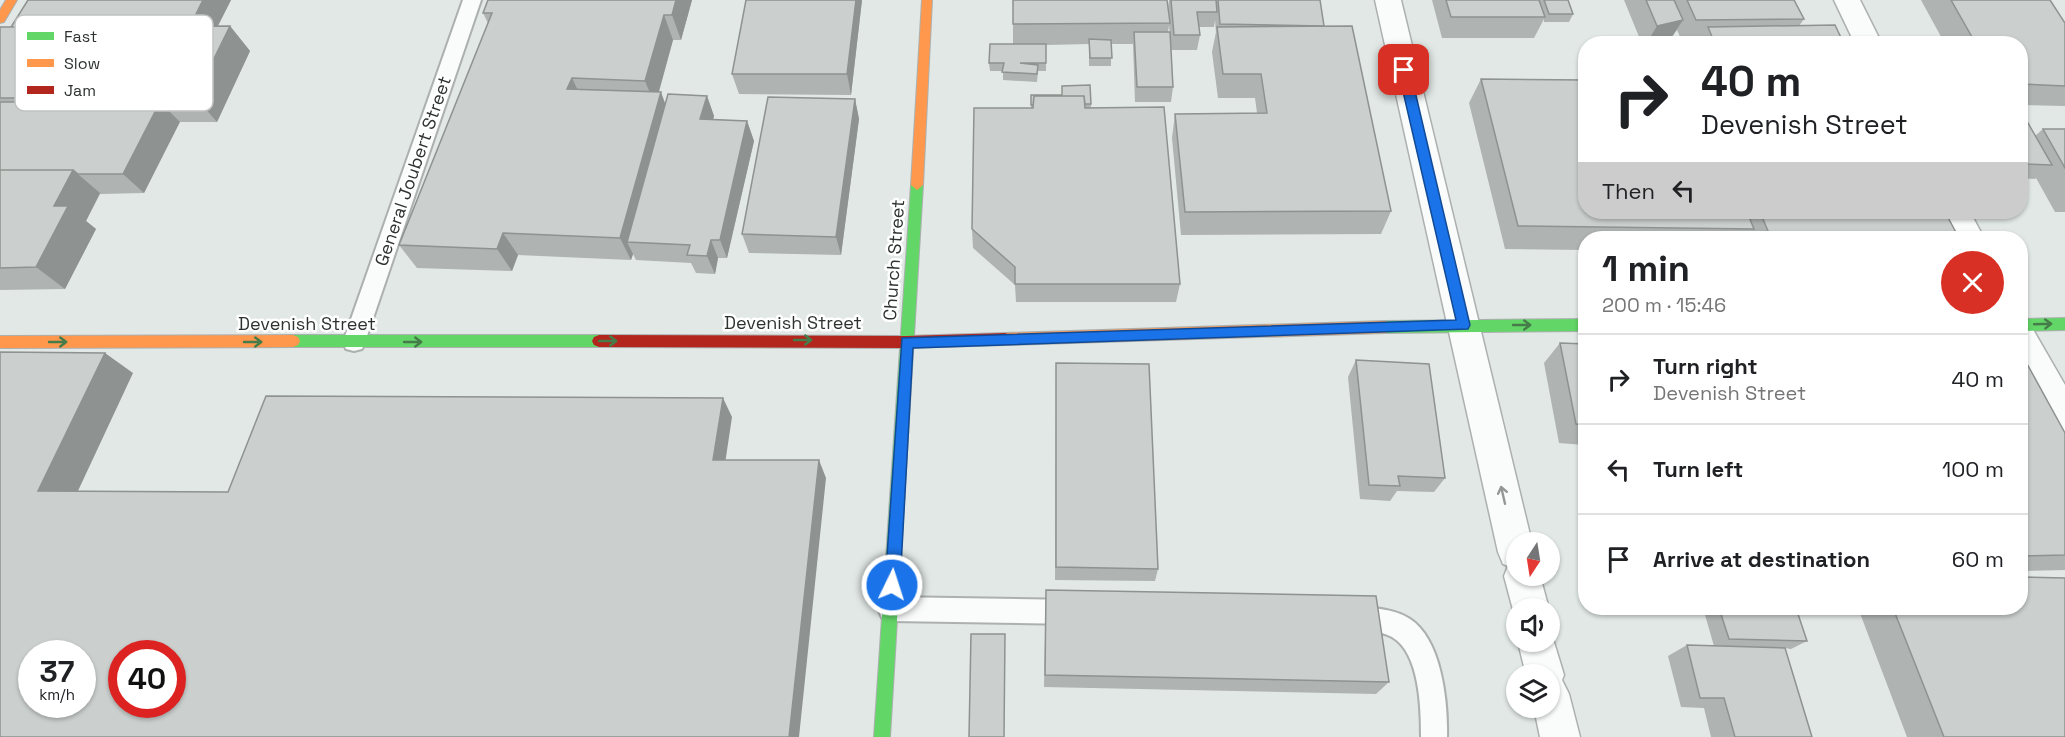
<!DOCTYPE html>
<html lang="en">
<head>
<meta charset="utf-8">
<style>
  :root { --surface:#fff; --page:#f2f2f2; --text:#202124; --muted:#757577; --line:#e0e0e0 }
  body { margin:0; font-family:"Space Grotesk",sans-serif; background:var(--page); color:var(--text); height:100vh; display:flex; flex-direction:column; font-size:22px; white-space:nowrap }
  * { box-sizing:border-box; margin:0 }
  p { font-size:20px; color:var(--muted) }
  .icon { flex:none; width:33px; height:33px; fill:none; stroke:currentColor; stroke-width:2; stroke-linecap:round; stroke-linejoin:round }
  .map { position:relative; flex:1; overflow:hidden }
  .sheet { position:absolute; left:1578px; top:231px; width:450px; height:384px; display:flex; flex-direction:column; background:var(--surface); border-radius:24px; box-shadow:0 2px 4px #0004 }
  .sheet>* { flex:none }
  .guide { position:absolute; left:1578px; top:36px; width:450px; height:183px; border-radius:24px; box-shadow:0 2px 4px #0004; background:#fff; color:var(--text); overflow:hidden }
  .needle { width:39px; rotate:192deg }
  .buttons { position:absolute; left:1506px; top:532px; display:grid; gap:12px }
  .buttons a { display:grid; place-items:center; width:54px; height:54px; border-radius:50%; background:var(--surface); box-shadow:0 2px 4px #0004; font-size:30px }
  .speed { position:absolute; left:18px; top:640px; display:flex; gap:12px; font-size:30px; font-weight:700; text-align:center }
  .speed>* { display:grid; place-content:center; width:78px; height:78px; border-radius:50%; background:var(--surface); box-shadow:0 2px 4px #0004; line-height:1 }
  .speed small { font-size:15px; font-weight:400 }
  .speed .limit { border:9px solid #d22; background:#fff; color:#111 }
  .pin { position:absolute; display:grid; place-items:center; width:51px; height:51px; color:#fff; margin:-26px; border-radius:12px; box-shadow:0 3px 9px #0006 }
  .me { position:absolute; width:66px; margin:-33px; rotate:4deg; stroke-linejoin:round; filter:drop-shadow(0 0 4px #0008) }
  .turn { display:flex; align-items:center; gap:21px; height:126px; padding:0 24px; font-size:27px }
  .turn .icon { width:78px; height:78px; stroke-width:2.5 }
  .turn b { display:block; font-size:42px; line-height:51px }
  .then { display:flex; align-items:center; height:57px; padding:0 24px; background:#0003; gap:12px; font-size:22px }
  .round { display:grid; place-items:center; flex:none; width:63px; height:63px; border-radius:32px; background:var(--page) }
  .overview { display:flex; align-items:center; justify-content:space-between; height:102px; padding:0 24px }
  h1 { font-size:36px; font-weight:700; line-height:45px }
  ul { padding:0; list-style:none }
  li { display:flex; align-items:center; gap:18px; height:90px; padding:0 24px; border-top:2px solid var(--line) }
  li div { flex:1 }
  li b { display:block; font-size:22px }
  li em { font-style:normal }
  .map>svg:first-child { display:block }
</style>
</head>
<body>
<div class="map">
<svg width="2065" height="737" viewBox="0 0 2065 737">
  <rect width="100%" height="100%" fill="#e1e8e5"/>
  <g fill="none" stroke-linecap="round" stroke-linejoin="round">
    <g stroke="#acb0af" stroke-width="4">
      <path id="lane" d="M463,0h18l-116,342 -3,7 -8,2 -8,-2 -3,-7z
        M891,597l184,3 9,3 4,9 -4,9 -9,3 -184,-3 -9,-3 -4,-9 4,-9z
        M1351,606c20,2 42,2 59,13 32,21 38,84 37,118h-26c0,-28 -1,-84 -29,-100 -14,-8 -35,-4 -50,-10l-4,-9 4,-9z"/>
    </g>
    <g stroke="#acb0af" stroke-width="3">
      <path id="street" d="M1375,0h26l131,543h-16v33h24l9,33h-33v12l-12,-45 4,-10 -5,-2 -5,-12z
        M1834,0h26l22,44h-27z
        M1940,212h30l14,26h-30z
        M2020,322l11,4 34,59v47l-12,-4 -33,-60z
        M1550,629l14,46 -2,5 7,14 11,43h-40l-6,-29h16v-33h-24l-8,-33h32z"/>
    </g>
    <g stroke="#acb0af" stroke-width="2">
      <path id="fast" d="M917,180l6,5 -33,552h-16l37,-552z
        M2065,318v12l-45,1v-12z
        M1586,319v12l-201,2 -5,-2 -2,-4 2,-4 5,-2z
        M293,335h306l5,2 2,4 -2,4 -5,2h-306l-5,-2 -2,-4 2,-4z"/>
    </g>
    <g stroke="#acb0af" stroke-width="2">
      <path id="slow" d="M6,0h11l-13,22 -4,1v-13z
        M922,0h10l-9,185 -6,5 -6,-5z
        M1385,321l5,2 2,4 -2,4 -5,2 -380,12 -5,-2 -2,-4 2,-4 5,-2z
        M293,335l5,2 2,4 -2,4 -5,2 -293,1v-12z"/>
    </g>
    <g stroke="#acb0af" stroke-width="2">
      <path id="jam" d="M1005,333l5,2 2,4 -2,4 -5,2 -99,3 -307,-1 -5,-2 -2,-4 2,-4 5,-2 307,1z"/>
    </g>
    <use href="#lane" fill="#fafcfb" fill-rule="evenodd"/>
    <use href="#street" fill="#fafcfb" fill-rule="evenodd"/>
    <use href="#fast" fill="#63d668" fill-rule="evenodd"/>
    <use href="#slow" fill="#ff974d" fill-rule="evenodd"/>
    <use href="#jam" fill="#b3261e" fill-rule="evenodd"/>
  </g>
  <path fill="#afb3b1" d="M28,0h203l-13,26h12l20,25 -33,71h-38l-35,71 -44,1 -14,27 10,8 -31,60 -65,1v-263h11z
    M692,0l-11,40h-8l-14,52 6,12 42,-8 7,20 -1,3 34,2 7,20 -27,117h-9l-3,16 -19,-1 -5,-10 -55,-3 -3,-6 -2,6 -113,-5 -6,16 -95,-3 -18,-23 89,-222 -5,-10z
    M862,0l-11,95 -112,-1 -7,-20z
    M1013,0l155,10 1,-10h151l4,26 67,185 -10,23 -200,1 -9,-97 3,-24 82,-1 -2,-15h-37l-6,-46 4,-20 -1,-12 -1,7h-15l1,8 -3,15h-26l-2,-25 -1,7 5,55 -2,15h-36l-2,-58h-22v22h-22v-22l-43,1v26h-8l-1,11 -34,-2v-9h-13l-1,-8 24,-19z
    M1432,0h136l5,14 -4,8h-25v-3l-10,19h-92z
    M1624,0h170l10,19 -5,7 45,18h-148l2,-3h-16l-5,-11 -8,11 -9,3h-18z
    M1921,0h129l15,23v83l-45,-1v-61h-75z
    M1481,79l105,133h359l14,26h-373v12l-81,-1 -36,-146z
    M1062,86l29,18v4l89,176 -4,18h-160l-1,-17 -42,-37 -1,-19 59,-121v-13h31z
    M855,99l4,20 -18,136 -92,-2 -7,-19z
    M2020,109l15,27 8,-7h22v83h-10l-19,-34 -1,1 -15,-1z
    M1560,343l26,1v108l-2,-7 -25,-2 -15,-80z
    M2020,351l45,82v137l-45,1z
    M1356,360l89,118 -11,14 -37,-1 -7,10 -30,-2 -12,-122z
    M1056,363l102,206 -3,12 -100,-1z
    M1046,590l343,92 -13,12 -332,-7z
    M1703,608h93l11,33 -16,8 -6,-1 27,89h-101l-7,-29 -23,-1 -13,-51 19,-11 27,1z
    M1858,608h162l45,129h-158z"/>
  <path fill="#8e9290" d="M203,0h28l-26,51 -18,-21z
    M676,0h16l-11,40 -9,-25z
    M856,0h6l-11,95 -4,-21z
    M664,15l9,25 -18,65 -10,-24z
    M1683,20l-14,21 -9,3h-14l11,-18z
    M230,26l20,25 -33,71 -22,-25z
    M572,78l12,25 -17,-14z
    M661,92l9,25 -43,125 6,12 -2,6 -11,-22z
    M707,96l7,20 -6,23 -8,-20z
    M855,99l4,20 -18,136 -5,-18z
    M160,102l20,20 -36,71 -21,-19z
    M747,121l7,20 -27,117 -7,-18z
    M73,170l27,23 -14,28 10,8 -31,60 -29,-22 18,-61z
    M503,233l15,22 -6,16 -15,-22z
    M711,240l7,18 -3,16 -8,-18z
    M105,353l28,20 -63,135 -32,-17z
    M723,398l9,19 -9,60 -10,-17z
    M819,460l7,18 -27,259h-10z"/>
  <path fill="#cbd0ce" stroke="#8e9290" stroke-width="1.5" fill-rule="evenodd" d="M28,0h175l-13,26 -179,1z
    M488,0h188l-4,15h-8l-19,66 -73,-3 -5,11 94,3 -41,146 -117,-5 -6,16 -98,-4 93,-232h-9z
    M746,0h110l-9,74h-115z
    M1013,0h154l3,23 -157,1z
    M1171,0h45l1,12h-20l3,23h-26z
    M1218,0h102l4,26 -104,-2z
    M1446,0h93l6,17h-94z
    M1544,0h24l5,14h-24z
    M1646,0h28l9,20 -26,6z
    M1687,0h107l10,19 -108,1z
    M1951,0h99l15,23v63l-45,-2v-40h-44z
    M1835,25l9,19h-129l-7,-17z
    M230,26l-35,71 -195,1v-71z
    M1352,26l39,185 -206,1 -10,-98 92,-1 -6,-39h-38l-6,-47z
    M1134,32h36l3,55h-36z
    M1089,39l22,1 1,18h-22z
    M990,44h56v19h-26l18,2 -1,9 -35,-2 2,-9h-15z
    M1481,79l105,1v132h161l7,17 -236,-3z
    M1090,85l1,19h-6l-1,-8h-50l-1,9h-2v-10h31v-9z
    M668,94l39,2 -7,23 47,2 -27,119h-9l-4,16 -20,-1 3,-10 -63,-3z
    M1034,96h50l1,12 79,-1 16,177h-165v-17l-43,-38 2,-121h59z
    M768,97l87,2 -19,138 -94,-3z
    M0,102h160l-37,72h-45l-5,-4h-73z
    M2020,109l32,56 -25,-1 -7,-12z
    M2043,129h22v39z
    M0,170h73l-19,36h14l-32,61 -36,1z
    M1760,212h185l14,26h-188z
    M1560,343l26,1v81l-10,-1z
    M2020,351l45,82v122l-45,1z
    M0,352l105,1 -67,138 190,1 38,-96 457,2 -10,62h106l-30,277h-789zM32,654h50v51h-50zM122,654h50v51h-50z
    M1356,360l73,4 16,114 -47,-2 2,10 -31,-1z
    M1056,363l93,1 9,205 -102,-2z
    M2020,577l45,1v159h-121l-51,-129h127z
    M1046,590l330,6 13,86 -344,-7z
    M1719,608h77l11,33 -78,-2z
    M971,634h34l-1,103h-35z
    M1687,645l98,3 27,89h-77l-11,-39h-24z"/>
  <defs><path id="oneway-shaft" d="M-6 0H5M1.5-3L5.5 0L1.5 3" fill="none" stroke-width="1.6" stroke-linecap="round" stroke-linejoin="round" transform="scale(1.5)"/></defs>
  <g stroke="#457c49">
    <use href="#oneway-shaft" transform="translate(2043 324) rotate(-2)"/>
    <use href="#oneway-shaft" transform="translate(1522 325)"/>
    <use href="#oneway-shaft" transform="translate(803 340)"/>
    <use href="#oneway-shaft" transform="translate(608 341)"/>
    <use href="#oneway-shaft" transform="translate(58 342)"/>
    <use href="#oneway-shaft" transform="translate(253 342)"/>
    <use href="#oneway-shaft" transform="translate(413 342)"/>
  </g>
  <use stroke="#949796" href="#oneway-shaft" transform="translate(1503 495) rotate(-103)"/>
  <path fill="#1a73e8" stroke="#114b97" stroke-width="1.5" d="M1404,65l6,5 60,255 -2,4 -555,19 -13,237 -2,6 -6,2 -5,-2 -2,-6 17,-247 554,-18 -58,-250z"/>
  <g text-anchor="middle" stroke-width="5" stroke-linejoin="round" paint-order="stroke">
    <g font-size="18" fill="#2d3230" stroke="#fff">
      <text transform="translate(413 171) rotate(-71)" y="6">General Joubert Street</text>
      <text transform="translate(894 260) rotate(-86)" y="6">Church Street</text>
      <text x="793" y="329">Devenish Street</text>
      <text x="307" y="330">Devenish Street</text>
    </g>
  </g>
  <rect x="15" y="15" width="198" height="96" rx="9" fill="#fff" stroke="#c0c2c1" stroke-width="1.5"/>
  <rect x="27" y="32" width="27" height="8" fill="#63d668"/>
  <rect x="27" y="59" width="27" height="8" fill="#ff974d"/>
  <rect x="27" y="86" width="27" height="8" fill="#b3261e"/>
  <g font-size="16" fill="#2d3230">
    <text x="64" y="42">Fast</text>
    <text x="64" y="69">Slow</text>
    <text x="64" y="96">Jam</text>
  </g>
</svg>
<div class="buttons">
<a><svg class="needle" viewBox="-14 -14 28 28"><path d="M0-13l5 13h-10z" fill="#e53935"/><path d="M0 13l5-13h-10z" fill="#757577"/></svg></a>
<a><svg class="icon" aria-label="sound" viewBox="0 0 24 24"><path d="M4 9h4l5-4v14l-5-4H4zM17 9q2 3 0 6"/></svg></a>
<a><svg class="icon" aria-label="layers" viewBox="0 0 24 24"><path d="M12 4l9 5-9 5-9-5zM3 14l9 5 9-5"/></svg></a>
</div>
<div class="speed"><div>37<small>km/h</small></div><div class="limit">40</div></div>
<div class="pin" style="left:1404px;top:70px;background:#d93025"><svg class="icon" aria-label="arrive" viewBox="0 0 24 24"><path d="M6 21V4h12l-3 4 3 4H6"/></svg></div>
<svg class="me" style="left:892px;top:585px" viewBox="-20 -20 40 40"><circle r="17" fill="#1a73e8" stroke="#fff" stroke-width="3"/><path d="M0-11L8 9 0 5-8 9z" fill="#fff"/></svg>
<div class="guide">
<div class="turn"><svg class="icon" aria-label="right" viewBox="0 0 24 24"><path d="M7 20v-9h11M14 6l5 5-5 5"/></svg><div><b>40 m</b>Devenish Street</div></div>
<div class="then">Then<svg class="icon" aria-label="left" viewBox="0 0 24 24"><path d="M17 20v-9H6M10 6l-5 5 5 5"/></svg></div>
</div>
<section class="sheet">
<div class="overview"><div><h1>1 min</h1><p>200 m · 15:46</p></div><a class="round" style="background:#d93025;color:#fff"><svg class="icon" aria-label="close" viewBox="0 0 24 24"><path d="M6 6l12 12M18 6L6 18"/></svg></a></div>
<ul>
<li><svg class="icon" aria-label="right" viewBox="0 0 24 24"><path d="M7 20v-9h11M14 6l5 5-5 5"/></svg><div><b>Turn right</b><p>Devenish Street</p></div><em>40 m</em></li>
<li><svg class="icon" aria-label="left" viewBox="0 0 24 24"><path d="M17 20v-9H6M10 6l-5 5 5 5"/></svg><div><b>Turn left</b></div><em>100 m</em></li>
<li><svg class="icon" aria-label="arrive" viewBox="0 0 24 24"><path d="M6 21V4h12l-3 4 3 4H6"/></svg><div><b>Arrive at destination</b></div><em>60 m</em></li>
</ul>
</section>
</div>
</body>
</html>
